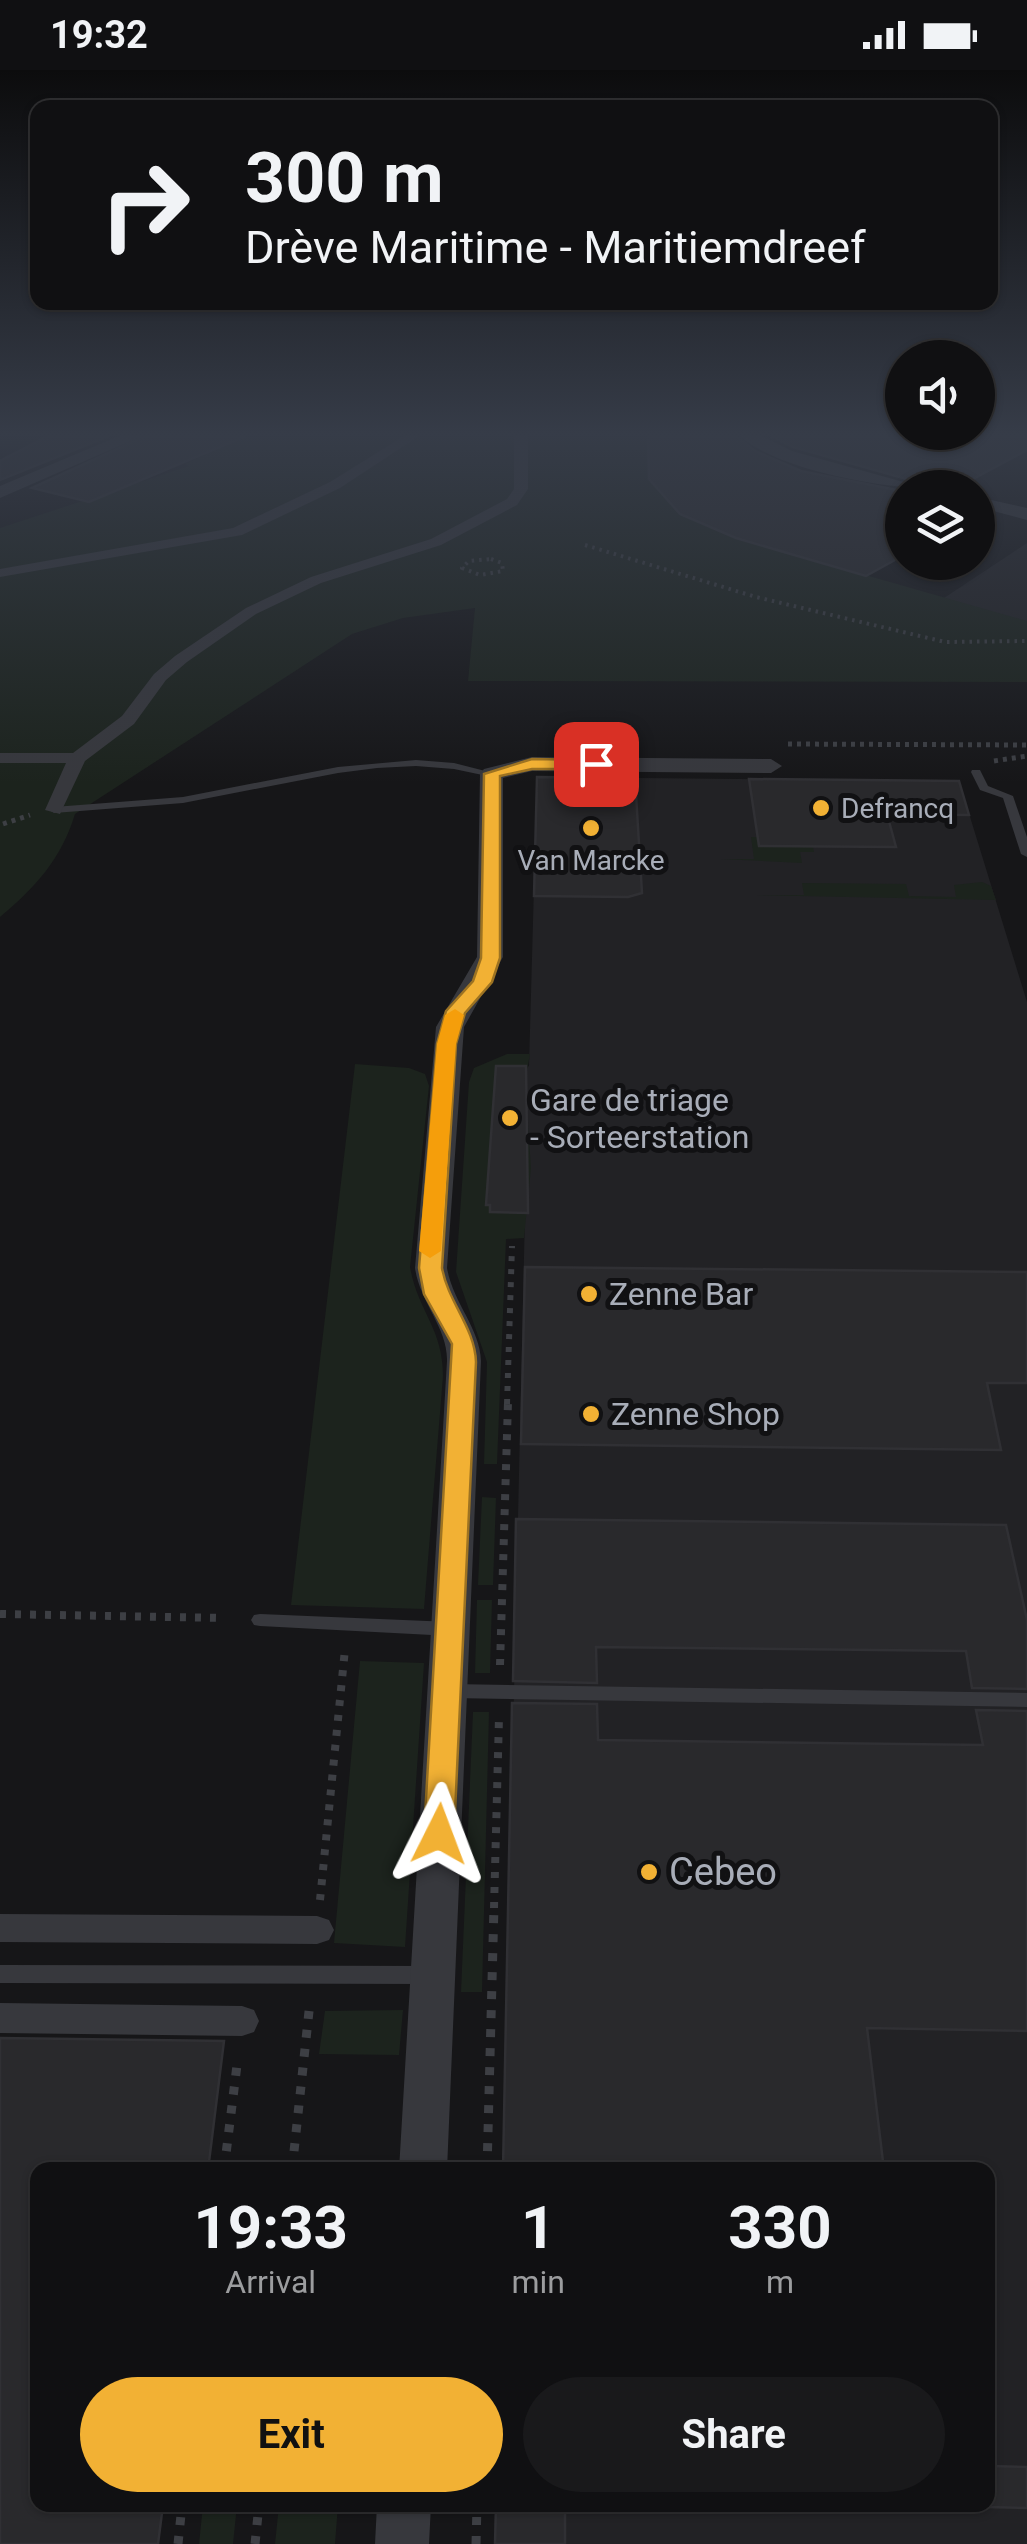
<!DOCTYPE html>
<html lang="en">
<head>
<meta charset="utf-8">
<style>
  :root { --surface:#101012; --page:#19191b; --text:#f1f3f6; --muted:#9c9d9f; --line:#303032; --accent:#f2b134 }
  body { margin:0; font-family:Roboto,sans-serif; background:var(--page); color:var(--text); height:100vh; display:flex; flex-direction:column; font-size:38px; white-space:nowrap }
  * { box-sizing:border-box; margin:0 }
  p { font-size:32px; color:var(--muted) }
  .icon { flex:none; width:55px; height:55px; fill:none; stroke:currentColor; stroke-width:2; stroke-linecap:round; stroke-linejoin:round }
  .map { position:relative; flex:1; overflow:hidden }
  .panel { position:absolute; left:30px; top:2092px; width:965px; height:350px; display:flex; flex-direction:column; background:var(--surface); border-radius:20px; box-shadow:0 2px 8px #0004,0 0 0 2px var(--line) }
  .panel>* { flex:none }
  .top-card { position:absolute; left:30px; top:30px; width:968px; height:210px; border-radius:20px; box-shadow:0 2px 8px #0004,0 0 0 2px var(--line); background:#101012; color:var(--text); overflow:hidden }
  .buttons { position:absolute; left:885px; top:270px; display:grid; gap:20px }
  .buttons a { display:grid; place-items:center; width:110px; height:110px; border-radius:50%; background:var(--surface); box-shadow:0 2px 8px #0004,0 0 0 2px var(--line); font-size:50px }
  .pin { position:absolute; display:grid; place-items:center; width:85px; height:85px; color:#fff; margin:-42px; border-radius:20px; box-shadow:0 5px 15px #0006 }
  .me { position:absolute; width:110px; margin:-55px; rotate:3deg; stroke-linejoin:round; filter:drop-shadow(0 0 8px #0008) }
  .turn { display:flex; align-items:center; gap:35px; height:210px; padding:0 50px; font-size:45px }
  .turn .icon { width:130px; height:130px; stroke-width:2.5 }
  .turn b { display:block; font-size:70px; line-height:85px }
  .eta { display:flex; justify-content:space-evenly; align-items:center; height:170px; text-align:center }
  .eta b { font-size:60px; font-weight:700; line-height:70px }
  .button { display:flex; gap:20px; margin-top:auto; padding:20px 50px }
  .button a { flex:1; height:115px; border-radius:60px; background:var(--accent); color:#111; font-size:40px; font-weight:700; line-height:115px; text-align:center }
  .button a+a { background:var(--page); color:var(--text) }
  .status { display:flex; justify-content:space-between; align-items:center; height:70px; padding:0 50px; background:var(--surface); direction:ltr }
  .status svg { height:28px; fill:currentColor }
  .map>svg:first-child { display:block }
</style>
</head>
<body>
<div class="status"><b>19:32</b><svg viewBox="0 0 49 12"><path d="M0 12V9h3v3zM5 12V6h3v6zM10 12V3h3v9zM15 12V0h3v12zM26 1h20v11H26zM47 4h2v5h-2z"/></svg></div>
<div class="map">
<svg width="1027" height="2474" viewBox="0 0 1027 2474">
  <rect width="100%" height="100%" fill="#161618"/>
  <path fill="#222225" d="M1027,473v79l-83,-24z
    M537,707l422,4 68,221v1542h-532l1,-39h492v-335h-485l22,-957 -32,-119 36,-28z"/>
  <path fill="#1c231d" d="M246,366h404l-2,35 24,32 64,35 291,83v61l-559,-1 7,-73 -72,10 -51,16 -277,180c-13,44 -40,74 -75,103v-389l189,-62 -4,-2z
    M751,767h7l2,9 53,1 1,5h-14l2,11 -81,-4h33z
    M982,812l9,4 5,14 -240,-5h48l-2,-12 104,1 3,12 47,1 -2,-12z
    M507,984h23l-5,28 6,86 -7,70 -18,1 -9,225h-13l3,-102 -31,-90 13,-190 5,-14z
    M355,994l54,4 16,6 4,12 -19,181c8,45 33,61 33,109l-19,233 -133,-4z
    M482,1427l14,1 -3,87h-15z
    M477,1530h15l-2,73h-15z
    M360,1591l64,2 -19,284 -71,-4z
    M473,1642h16l-7,280h-21z
    M403,1940l-4,45 -80,-1 6,-43z
    M203,2435h34l-4,39h-34z
    M279,2435h59l-3,39h-60z"/>
  <path fill="#29292c" stroke="#303034" stroke-width="2.5" d="M48,366h61l-109,44v-19z
    M145,366h101l-157,66 -57,-14z
    M648,366h88l19,15 46,20 101,20v65l-36,20 -130,-38 -56,-24 -31,-35z
    M771,366h256v14l-67,36 -28,-7 -8,5 -131,-37z
    M537,707l98,1 7,115 -14,4 -94,-1z
    M749,709l210,2 10,34 -82,-1 9,33 -137,-1z
    M496,996h30l2,147 -38,-1v-7h-4z
    M525,1197l502,5v111h-40l14,67 -480,-6z
    M516,1449l490,6 21,95v69l-55,-1 -6,-37 -370,-4 1,36 -84,-2z
    M512,1633l85,1 1,36 385,5 -7,-35 51,1v320l-160,-3 17,142h-381z
    M0,1968l224,3 -16,129h-170v335h125l-5,39h-158z
    M988,2396l39,1v41l-39,-1z
    M496,2435h69v39h-70z"/>
  <g fill="none" stroke-linecap="round" stroke-linejoin="round">
    <path stroke="#3d3f44" stroke-width="4" stroke-dasharray="2.5 5" stroke-linecap="butt" d="M585,475l171,52 189,45 82,-1
      M491,489l11,4 1,8 -23,4 -18,-7 7,-7z"/>
    <path stroke="#3d3f44" stroke-width="5" stroke-dasharray="4 5" stroke-linecap="butt" d="M788,674l239,1
      M994,691l33,-5
      M3,754l27,-9"/>
    <path stroke="#3d3f44" stroke-width="6" stroke-dasharray="5 8" stroke-linecap="butt" d="M507,1334l5,-158"/>
    <path stroke="#3d3f44" stroke-width="8" stroke-dasharray="6 9" stroke-linecap="butt" d="M0,1544l224,4
      M500,1595l8,-263
      M320,1830l25,-251
      M494,1838l5,-191"/>
    <path stroke="#3d3f44" stroke-width="9" stroke-dasharray="8 11" stroke-linecap="butt" d="M224,2100l14,-113
      M292,2100l18,-168
      M487,2100l7,-264
      M178,2474l4,-39
      M255,2474l4,-39
      M476,2474l1,-39"/>
    <path fill="#37383d" fill-rule="evenodd" d="M416,690l38,3 43,11 -5,3 -38,-8 -38,-3 -39,2 -39,5 -155,30 -129,10 -5,-3 5,-3 129,-10 155,-30z
      M972,700h8l8,16 25,10 14,41v20l-6,-3 -18,-56 -23,-8 -9,-18z
      M260,1544l191,8 6,2 3,5 -3,5 -6,2 -191,-10 -6,-1 -3,-5 3,-5z
      M451,1614l576,9v14l-576,-9 -6,-2 -3,-5 3,-5z
      M0,1895l427,1 7,3 3,6 -3,6 -7,3 -427,-1z"/>
    <path fill="#37383d" fill-rule="evenodd" d="M404,366h15l-79,52 -98,47 -242,42v-8l233,-41 97,-46z
      M514,366h14v53l-11,16 -76,40 -120,38 -65,31 -69,48 -21,18 -32,44 -49,37 -25,53 -15,-4 21,-47h-66v-10h73l49,-37 32,-42 21,-18 71,-48 65,-31 120,-38 76,-40 7,-10z
      M0,1844l317,2 12,4 5,10 -5,10 -12,4 -317,-2z
      M0,1933l242,3 12,4 5,11 -5,11 -12,4 -242,-3z"/>
    <path fill="#37383d" fill-rule="evenodd" d="M119,366h23l-142,62v-12z
      M740,366h22l30,15 133,37c-45,0 -149,-19 -185,-52z
      M978,427l49,11v12l-49,-13z
      M532,687l239,2 11,7 -11,7 -239,-2 -29,7v179l-39,70 -17,241c6,35 33,60 34,93l-34,809h-48l48,-809c1,-33 -27,-58 -32,-93l21,-241 41,-70 3,-183 4,-5z
      M377,2435h54l-2,39h-54z"/>
  </g>
  <linearGradient id="sky" x2="0" y2="1"><stop stop-color="#0c0c0d"/><stop offset="0.51" stop-color="#363c48"/><stop offset="1" stop-color="#363c48" stop-opacity="0"/></linearGradient>
  <rect width="1027" height="713" fill="url(#sky)"/>
  <path fill="#f2b134" stroke="#9d7322" stroke-width="2.5" d="M532,689l64,1 8,4 -8,5h-64l-32,7v182l-8,24 -27,31 -9,31 -14,224c6,34 33,60 34,94l-22,472 -5,9h-20l-5,-9 28,-490 -28,-50 -5,-26 18,-224 9,-33 27,-30 8,-23 3,-184z"/>
  <path fill="#f59e0b" d="M455,939l9,6 -8,29 -15,207 -11,7 -11,-7 18,-207 8,-29z"/>
  <g fill="#f2b134" stroke="#111113" stroke-width="4">
    <circle cx="821" cy="738" r="10"/>
    <circle cx="591" cy="758" r="10"/>
    <circle cx="510" cy="1048" r="10"/>
    <circle cx="589" cy="1224" r="10"/>
    <circle cx="591" cy="1344" r="10"/>
    <circle cx="649" cy="1802" r="10"/>
  </g>
  <g text-anchor="middle" stroke-width="10" stroke-linejoin="round" paint-order="stroke">
    <g font-size="28" fill="#a8adb8" stroke="#111113" text-anchor="start">
      <text x="841" y="748">Defrancq</text>
      <text x="591" y="800" text-anchor="middle">Van Marcke</text>
    </g>
    <g font-size="32" fill="#a8adb8" stroke="#111113" text-anchor="start">
      <text x="530" y="1041">Gare de triage<tspan x="530" dy="37">- Sorteerstation</tspan></text>
      <text x="609" y="1235">Zenne Bar</text>
      <text x="611" y="1355">Zenne Shop</text>
    </g>
    <g font-size="38" fill="#a8adb8" stroke="#111113" text-anchor="start">
      <text x="669" y="1815">Cebeo</text>
    </g>
  </g>
</svg>
<div class="buttons">
<a><svg class="icon" aria-label="sound" viewBox="0 0 24 24"><path d="M4 9h4l5-4v14l-5-4H4zM17 9q2 3 0 6"/></svg></a>
<a><svg class="icon" aria-label="layers" viewBox="0 0 24 24"><path d="M12 4l9 5-9 5-9-5zM3 14l9 5 9-5"/></svg></a>
</div>
<div class="pin" style="left:596px;top:694px;background:#d93025"><svg class="icon" aria-label="arrive" viewBox="0 0 24 24"><path d="M6 21V4h12l-3 4 3 4H6"/></svg></div>
<svg class="me" style="left:439px;top:1764px" viewBox="-20 -20 40 40"><path d="M0-17L14 15 0 8-14 15z" fill="#f2b134" stroke="#fff" stroke-width="4"/></svg>
<div class="top-card">
<div class="turn"><svg class="icon" aria-label="right" viewBox="0 0 24 24"><path d="M7 20v-9h11M14 6l5 5-5 5"/></svg><div><b>300 m</b>Drève Maritime - Maritiemdreef</div></div>
</div>
<section class="panel">
<div class="eta">
<div><b>19:33</b><p>Arrival</p></div>
<div><b>1</b><p>min</p></div>
<div><b>330</b><p>m</p></div>
</div>
<div class="button"><a>Exit</a><a>Share</a></div>
</section>
</div>
</body>
</html>
